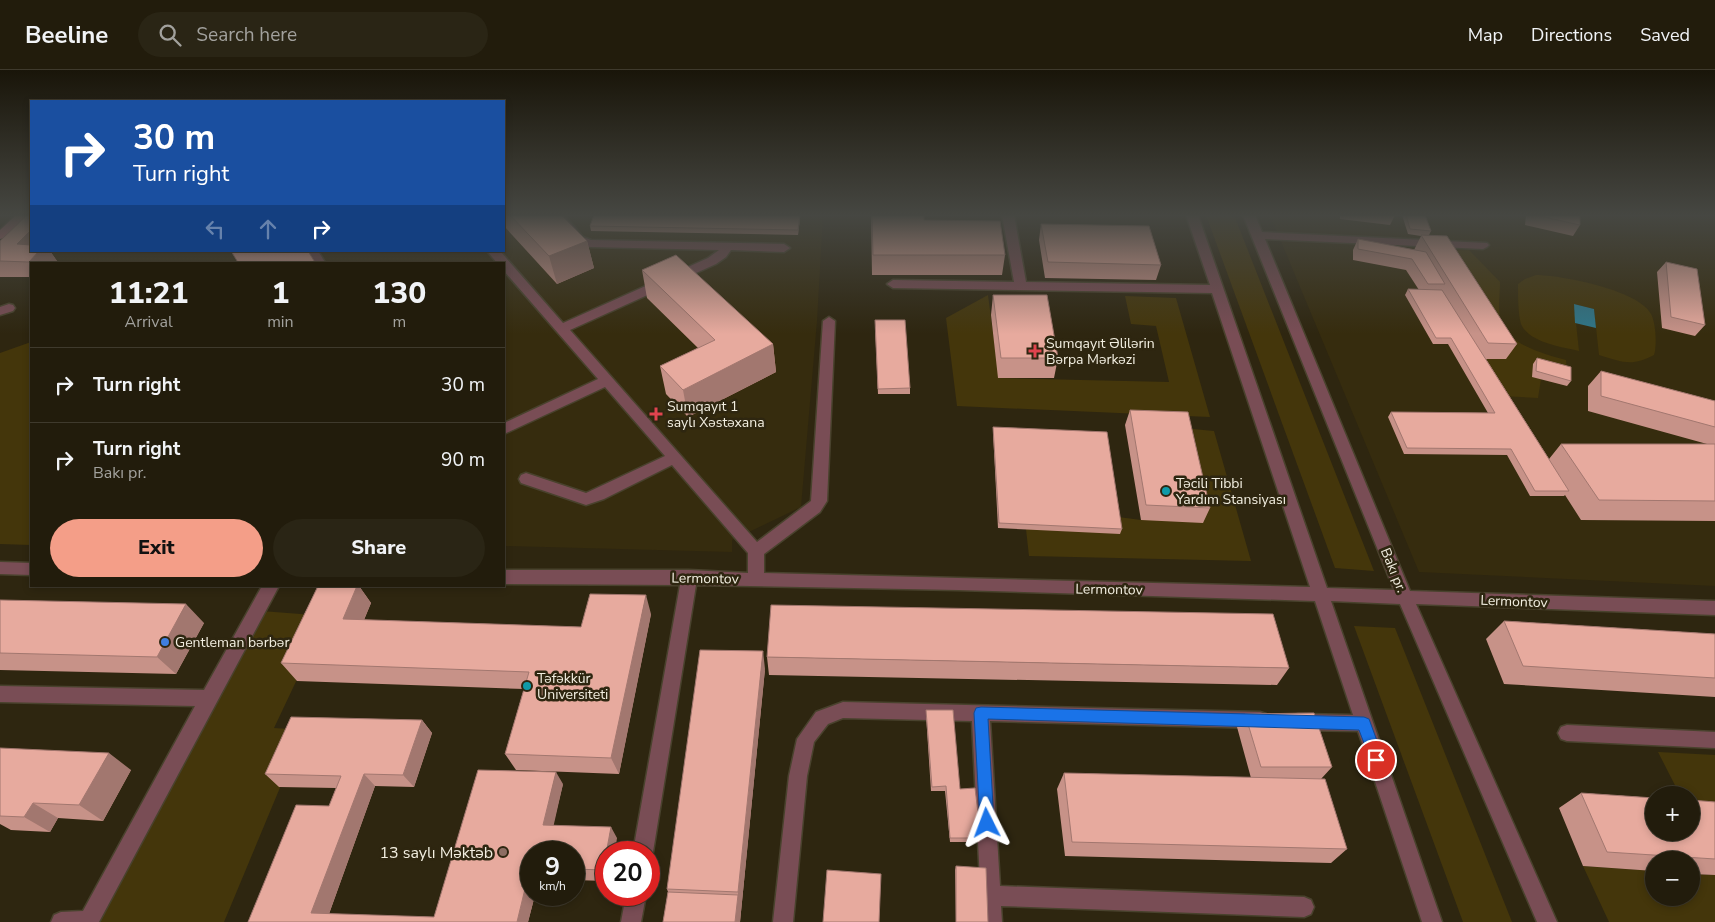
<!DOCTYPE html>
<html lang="en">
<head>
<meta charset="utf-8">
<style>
  :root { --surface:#221c0c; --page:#2a2515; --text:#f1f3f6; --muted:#a2a19d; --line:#3f3a2d; --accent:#f49e88 }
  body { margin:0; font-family:"Nunito Sans",sans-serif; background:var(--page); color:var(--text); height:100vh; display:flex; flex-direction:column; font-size:19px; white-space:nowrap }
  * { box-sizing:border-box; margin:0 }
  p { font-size:16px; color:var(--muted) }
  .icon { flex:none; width:28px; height:28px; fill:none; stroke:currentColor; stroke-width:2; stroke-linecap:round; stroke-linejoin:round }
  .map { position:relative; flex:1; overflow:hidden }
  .side { position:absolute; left:30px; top:192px; width:475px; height:325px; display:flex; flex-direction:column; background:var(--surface); border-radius:0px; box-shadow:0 2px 8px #0003,0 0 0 1px var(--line) }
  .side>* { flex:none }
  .top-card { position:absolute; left:30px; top:30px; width:475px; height:152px; border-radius:0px; box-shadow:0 2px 8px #0003,0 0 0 1px var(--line); background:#1a4fa0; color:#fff; overflow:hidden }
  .buttons { position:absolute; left:1645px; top:716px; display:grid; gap:10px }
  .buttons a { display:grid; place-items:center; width:55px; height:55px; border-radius:50%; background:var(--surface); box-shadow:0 2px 8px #0003,0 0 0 1px var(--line); font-size:25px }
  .speed { position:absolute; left:520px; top:771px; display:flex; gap:10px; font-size:25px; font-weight:700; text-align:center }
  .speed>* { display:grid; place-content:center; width:65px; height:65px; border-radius:50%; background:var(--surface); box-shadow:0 2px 8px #0003,0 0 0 1px var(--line); line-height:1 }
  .speed small { font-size:12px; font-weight:400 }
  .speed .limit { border:8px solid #d22; background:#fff; color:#111 }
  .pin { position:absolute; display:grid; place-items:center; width:42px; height:42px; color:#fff; margin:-21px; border:2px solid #fff; border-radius:50%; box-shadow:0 1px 5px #0007 }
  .me { position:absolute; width:55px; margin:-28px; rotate:357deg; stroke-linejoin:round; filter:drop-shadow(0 0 4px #0008) }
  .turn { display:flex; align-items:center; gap:18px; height:105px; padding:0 20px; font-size:22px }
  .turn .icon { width:65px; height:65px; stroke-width:2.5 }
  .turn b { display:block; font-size:35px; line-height:42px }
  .lanes { display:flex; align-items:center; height:48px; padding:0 20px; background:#0003; justify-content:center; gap:25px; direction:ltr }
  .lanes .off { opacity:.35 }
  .eta { display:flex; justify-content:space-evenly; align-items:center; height:85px; text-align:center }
  .eta b { font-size:30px; font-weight:800; line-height:35px }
  .button { display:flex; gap:10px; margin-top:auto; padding:10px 20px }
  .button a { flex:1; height:58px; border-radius:30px; background:var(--accent); color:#111; font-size:20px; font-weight:800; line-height:58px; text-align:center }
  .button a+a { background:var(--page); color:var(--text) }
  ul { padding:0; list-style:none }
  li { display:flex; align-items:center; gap:15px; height:75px; padding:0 20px; border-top:1px solid var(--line) }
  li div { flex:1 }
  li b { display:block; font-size:19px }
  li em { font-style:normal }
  header { display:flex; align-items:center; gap:30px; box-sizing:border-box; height:70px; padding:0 25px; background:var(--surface); border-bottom:1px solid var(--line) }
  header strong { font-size:24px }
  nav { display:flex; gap:28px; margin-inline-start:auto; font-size:18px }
  .search { width:350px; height:45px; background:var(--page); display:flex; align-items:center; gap:12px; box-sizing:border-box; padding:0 18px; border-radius:28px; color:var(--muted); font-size:19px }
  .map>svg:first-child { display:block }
</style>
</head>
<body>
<header>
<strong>Beeline</strong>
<div class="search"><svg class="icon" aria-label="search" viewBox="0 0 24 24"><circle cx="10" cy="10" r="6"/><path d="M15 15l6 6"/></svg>Search here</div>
<nav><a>Map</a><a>Directions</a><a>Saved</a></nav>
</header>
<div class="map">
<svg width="1715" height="852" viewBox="0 0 1715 852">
  <rect width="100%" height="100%" fill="#2e2610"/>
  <path fill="#362c0e" d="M504,145h319l-6,106 -16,186 -69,33v12l-228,-6v-282h-450l-16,-13h466z
    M1270,145h445v371l-296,-14z"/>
  <path fill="#44360b" d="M1206,145h28l140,356 -39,-3z
    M1469,180l31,32c0,12 -2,25 0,36 4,26 45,36 66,42l1,13 -26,6 -3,19 -36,-2 -24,-37h28l-68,-108z
    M1536,205c24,0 103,15 115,39 5,9 6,32 3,41 -22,12 -32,7 -55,0l-5,-46 -20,-5 5,47c-17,-4 -50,-8 -58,-27 -3,-10 -3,-29 -3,-40l7,-5z
    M988,225l11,83 170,4 -13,-56 -25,-2 -6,-28 51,2 34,119 -253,-11 -11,-88z
    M31,272v203l-31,-1v-191z
    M1182,358l32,3 37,130 -222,-5 -3,-27 92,-12 23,3z
    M261,541l66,5 -53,112 30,2 -80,192h-128z
    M1354,556l41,2 117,294h-49z
    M1658,682l57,3v64l-24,-2v-22h-11z
    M1583,796l71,5v27h37v-24l24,1v47h-106z"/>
  <path fill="#307688" d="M1574,234l20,5 2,19 -21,-5z"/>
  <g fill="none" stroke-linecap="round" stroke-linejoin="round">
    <g stroke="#49422d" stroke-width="3">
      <path id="minor" d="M552,145h12l19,22 8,3 193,4 6,4 -6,4 -53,-2 -5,7 -10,7 -146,66 187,212 54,-41 12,-180 6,-4 6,4 -8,180 -7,11 -56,42v19l546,14 -98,-294 -319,-5 -6,-4 6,-4 121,2 -12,-67h12l12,67 184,3 -24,-70h12l129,373 67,2 -151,-375h12l7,17 225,11 2,2 -2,2 -4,2 -218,-10 145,352 305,10v14l-299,-11 141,318h-20l-137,-318 -69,-3 111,321h-20l-64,-191 -60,-1 -6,-2 -3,-6 3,-6 6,-2 55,1 -38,-114 -357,-11 -262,-5 -43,267 -4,7v-7h-16l47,-267 -176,-1v-14h185l59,3v-20l-76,-88 -68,34 -18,6 -65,-22 -2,-4 2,-4 5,-2 60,20 79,-37 -60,-69 -101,47v-11l94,-44 -94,-108v-7h-6l-11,-13h13l63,72 145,-65 11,-8 -129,-3 -15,-6z
        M306,181h12l8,13h-12z
        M9,234l4,1 2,3 -2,3 -13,4v-8z
        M0,492l31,1v12l-31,-1z
        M262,516h17l-180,336h-48l3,-7 7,-3 22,-1 112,-205 -195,-4v-16l204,4z
        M843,632l417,10 6,2 3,6 -3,6 -6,2 -270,-7 10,165 304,11 7,3 3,7 -3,7 -7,3 -303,-11 1,16h-20l-10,-201 -129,-3 -15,6 -14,18 -7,34 -14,146h-20l16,-146 8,-37 19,-27z
        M1567,655l148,7v16l-148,-7 -6,-2 -3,-6 3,-6z
        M626,825h20l-5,27h-20z"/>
    </g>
    <g stroke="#49422d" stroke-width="3">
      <path id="major" d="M16,145h12l-24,23 -4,1v-9z"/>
    </g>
    <use href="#minor" fill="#794d55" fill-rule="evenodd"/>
    <use href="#major" fill="#cb7183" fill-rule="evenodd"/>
  </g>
  <path fill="#c79288" d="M504,145h57l26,26 7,27 -37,16 -53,-58z
    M871,145h53v5l81,35 -3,20h-130z
    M1340,145h55l-5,10 -50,-6z
    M1402,145h23l6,16 -2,4 88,109 -11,15h-20l63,100 12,-15h146l-119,-33v-25l13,-15 114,30v120l-134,-1 -16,-25 -1,1h-34l-23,-41 -103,-1 -16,-37 3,-5 97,1 -40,-69h-15l-28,-49 3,-6 11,1 -13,-20 -53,-10v-10l5,-11 56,11 7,-14 -13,-2z
    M1526,145h54v10l-7,11 -48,-11z
    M800,148l-2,17 -207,-4 -1,-5z
    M1041,154l120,41 -5,15 -111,-2 -6,-38z
    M0,171l31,10h19l7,10 -3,3h-23v13h-31z
    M1666,192l39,63 -10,11 -33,-8 -5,-56z
    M642,200l131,74 3,28 -88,45 -22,-23 -6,-28 38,-18 -51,-50z
    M993,225l65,63 -4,20h-56l-7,-63z
    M875,256l35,62v6h-32z
    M1537,288l34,23 -4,5 -35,-9 1,-13z
    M1130,340l80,98 -7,15 -62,-3 -16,-95z
    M993,357l129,102 -2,5 -122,-6 -5,-96z
    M318,516h41l12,17 -7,17 217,7 70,-13 -32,160 -103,-4 -11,-16 19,-65 -227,-8 -16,-18z
    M0,530l204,23 -28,51 -176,-4z
    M1504,551l211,13v63l-211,-13 -18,-45z
    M767,587l522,11 -12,17 -508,-10z
    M765,599l-25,253h-77l5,-30 -1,-3z
    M926,640l55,128 -2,4h-29l-5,-51h-14l-5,-76z
    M1245,644l87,53 -11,12 26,70 -16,14 -266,-7 -8,-67 7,-16 187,5 -14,-51z
    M422,650l10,13 -18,54 -39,-1 -46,128 105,3 129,-133 -10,41 64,13 -11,14v29l-32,-1v-28h-43v43h4l-7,27h-280l81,-116 7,-18 -57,-1 -14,-13z
    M0,678l131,22 -28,51 -45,-3 -8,14 -39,-2 -11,-6z
    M1581,723l134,9v73l-24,-1v-14h-37v11l-71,-5 -24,-58z
    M956,796l32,56h-32l-1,-52z"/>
  <path fill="#a2776f" d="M800,145v3l-2,17v-5z
    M31,160v21l-14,-7z
    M587,171l7,27 -37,16 -8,-28z
    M39,181h11l7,10 -3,3h-23v1l-2,-3z
    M773,274l3,28 -88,45 -5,-27z
    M357,516h2l12,17 -15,35 -13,-19z
    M646,525l5,19 -32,160 -8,-16z
    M186,534l18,19 -28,51 -19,-17z
    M763,581l2,18 -25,253h-5l3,-27v-3z
    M422,650l10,13 -18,54 -11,-12z
    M109,683l22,17 -28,51 -24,-16z
    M556,702l7,12 -12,53 -8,-12z
    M364,704l11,12 -49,136 -15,-9z
    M33,733l25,15 -8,14 -26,-15z
    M611,757l6,11 -2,14h-9z
    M606,783v23l-3,-6z
    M530,798l1,1v26h4l-7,27h-11z"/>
  <path fill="#e7aa9e" stroke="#a2776f" d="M27,145h4v15l-14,14 14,1v6h8l-10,11 -29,-1v-20z
    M510,145h51l26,26 -38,15z
    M594,145h206l-2,15 -208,-4z
    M872,145h52v5l76,1 5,34h-132z
    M1406,145h19l6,16 -21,-2z
    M1535,145h45v10z
    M1041,154l108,2 12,39 -113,-3z
    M1421,165l26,1 70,108 -29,-1z
    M1358,169l68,13 19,32h-17l-16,-25 -54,-10z
    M231,181h77l8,13h-77z
    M676,185l97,89 -90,46 -23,-24 55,-26 -73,-70z
    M1666,192l31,7 8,56 -34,-8z
    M1408,219l34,1 127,201h-34l-24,-42 -104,-1 -16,-36 104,1 -44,-75h-15z
    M993,225h54l11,63h-57z
    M875,250h30l5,68 -32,1z
    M1537,288l34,9v14l-35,-10z
    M1601,301l114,30v26l-114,-31z
    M1130,340l58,2 22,96 -64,-3z
    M993,357l114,5 15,97 -123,-6z
    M1561,374h154v57l-116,-1z
    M318,516h39l-14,33 238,8 9,-33 56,1 -35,163 -106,-4 24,-82 -248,-9z
    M0,530l186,4 -29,53 -157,-4z
    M771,535l502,9 16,54 -522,-11z
    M1504,551l211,13v44l-192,-12z
    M700,580l63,1 -25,241 -71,-3z
    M926,640h27l7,79 15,-1 6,50h-31l-4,-52 -14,1z
    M1314,643l18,54h-71l-16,-53z
    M291,647l131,3 -19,55 -39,-1 -53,139 123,4 44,-147 78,2 -13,53 68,2 -8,43 -29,-1v-17h-43v16h-1l-13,54h-269l48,-117 33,1 12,-30 -76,-2z
    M0,678l109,5 -30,52 -46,-2 -9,14 -24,-1z
    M1064,703l261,6 22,70 -275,-7z
    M1581,723l73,5v34h37v-32l24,2v57l-108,-7z
    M956,796l30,2 2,54h-32z
    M827,800l54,4 -2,48h-56z
    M668,822l70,3 -3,27h-72z"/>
  <linearGradient id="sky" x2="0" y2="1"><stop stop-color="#191509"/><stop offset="0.55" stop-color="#464742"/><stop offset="1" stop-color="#464742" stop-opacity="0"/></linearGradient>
  <rect width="1715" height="264" fill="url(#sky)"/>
  <path fill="#1a73e8" stroke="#114b97" d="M981,637l383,10 5,2 15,41 -3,4 -5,2 -4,-2 -13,-34 -371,-11 6,104 -2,5 -5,2 -5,-2 -2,-5 -6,-110 2,-5z"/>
  <g fill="#e0444e" stroke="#2e2610" stroke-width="2">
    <path d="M1032.5 273.5h5v5h5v5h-5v5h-5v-5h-5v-5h5z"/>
    <path d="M653.5 336.5h5v5h5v5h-5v5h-5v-5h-5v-5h5z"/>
  </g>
  <g fill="#0f9aa8" stroke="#2e2610" stroke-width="2">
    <circle cx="1166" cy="421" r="5"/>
    <circle cx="527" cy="616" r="5"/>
  </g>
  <circle fill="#3f7fe0" stroke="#2e2610" stroke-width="2" cx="165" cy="572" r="5"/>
  <circle fill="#8d6e63" stroke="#2e2610" stroke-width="2" cx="503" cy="782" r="5"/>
  <g text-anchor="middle" stroke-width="5" stroke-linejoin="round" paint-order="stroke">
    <g font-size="14" fill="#f2eee0" stroke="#2e2610" text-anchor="start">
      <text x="1046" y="278">Sumqayıt Əlilərin<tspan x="1046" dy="16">Bərpa Mərkəzi</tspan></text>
      <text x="667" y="341">Sumqayıt 1<tspan x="667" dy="16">saylı Xəstəxana</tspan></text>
      <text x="1176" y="418">Təcili Tibbi<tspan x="1176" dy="16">Yardım Stansiyası</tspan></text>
      <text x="175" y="577">Gentleman bәrbәr</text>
      <text x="537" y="613">Təfəkkür<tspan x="537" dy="16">Universiteti</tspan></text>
    </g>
    <g font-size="14" fill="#f2eee0" stroke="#2e2610">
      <text transform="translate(1394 500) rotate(68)" y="5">Bakı pr.</text>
      <text transform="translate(705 508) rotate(1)" y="5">Lermontov</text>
      <text transform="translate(1109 519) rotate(1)" y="5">Lermontov</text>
      <text transform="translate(1514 531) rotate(2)" y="5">Lermontov</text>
    </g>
    <g font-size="16" fill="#f2eee0" stroke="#2e2610" text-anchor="end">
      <text x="493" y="788">13 saylı Məktəb</text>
    </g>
  </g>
</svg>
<div class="buttons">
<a>+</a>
<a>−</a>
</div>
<div class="speed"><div>9<small>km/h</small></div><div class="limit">20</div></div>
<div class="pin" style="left:1376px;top:690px;background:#d93025"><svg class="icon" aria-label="arrive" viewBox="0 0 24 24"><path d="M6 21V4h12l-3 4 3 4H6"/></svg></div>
<svg class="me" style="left:987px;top:753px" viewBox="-20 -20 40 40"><path d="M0-17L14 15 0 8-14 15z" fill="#1a73e8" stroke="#fff" stroke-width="4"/></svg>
<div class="top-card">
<div class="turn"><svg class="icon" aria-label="right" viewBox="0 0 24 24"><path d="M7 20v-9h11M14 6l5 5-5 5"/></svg><div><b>30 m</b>Turn right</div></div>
<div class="lanes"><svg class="icon off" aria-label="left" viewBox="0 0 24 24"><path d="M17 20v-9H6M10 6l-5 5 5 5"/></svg><svg class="icon off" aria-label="ahead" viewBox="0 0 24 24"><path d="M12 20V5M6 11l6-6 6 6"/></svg><svg class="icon" aria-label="right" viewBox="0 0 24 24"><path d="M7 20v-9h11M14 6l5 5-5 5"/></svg></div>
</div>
<section class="side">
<div class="eta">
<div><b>11:21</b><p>Arrival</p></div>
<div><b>1</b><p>min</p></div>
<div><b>130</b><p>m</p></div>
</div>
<ul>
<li><svg class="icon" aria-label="right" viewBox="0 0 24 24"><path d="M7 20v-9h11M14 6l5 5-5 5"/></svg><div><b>Turn right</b></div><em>30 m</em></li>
<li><svg class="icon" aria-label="right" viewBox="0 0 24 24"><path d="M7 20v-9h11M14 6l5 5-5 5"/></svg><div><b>Turn right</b><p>Bakı pr.</p></div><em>90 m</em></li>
</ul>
<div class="button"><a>Exit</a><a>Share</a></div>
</section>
</div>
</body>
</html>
